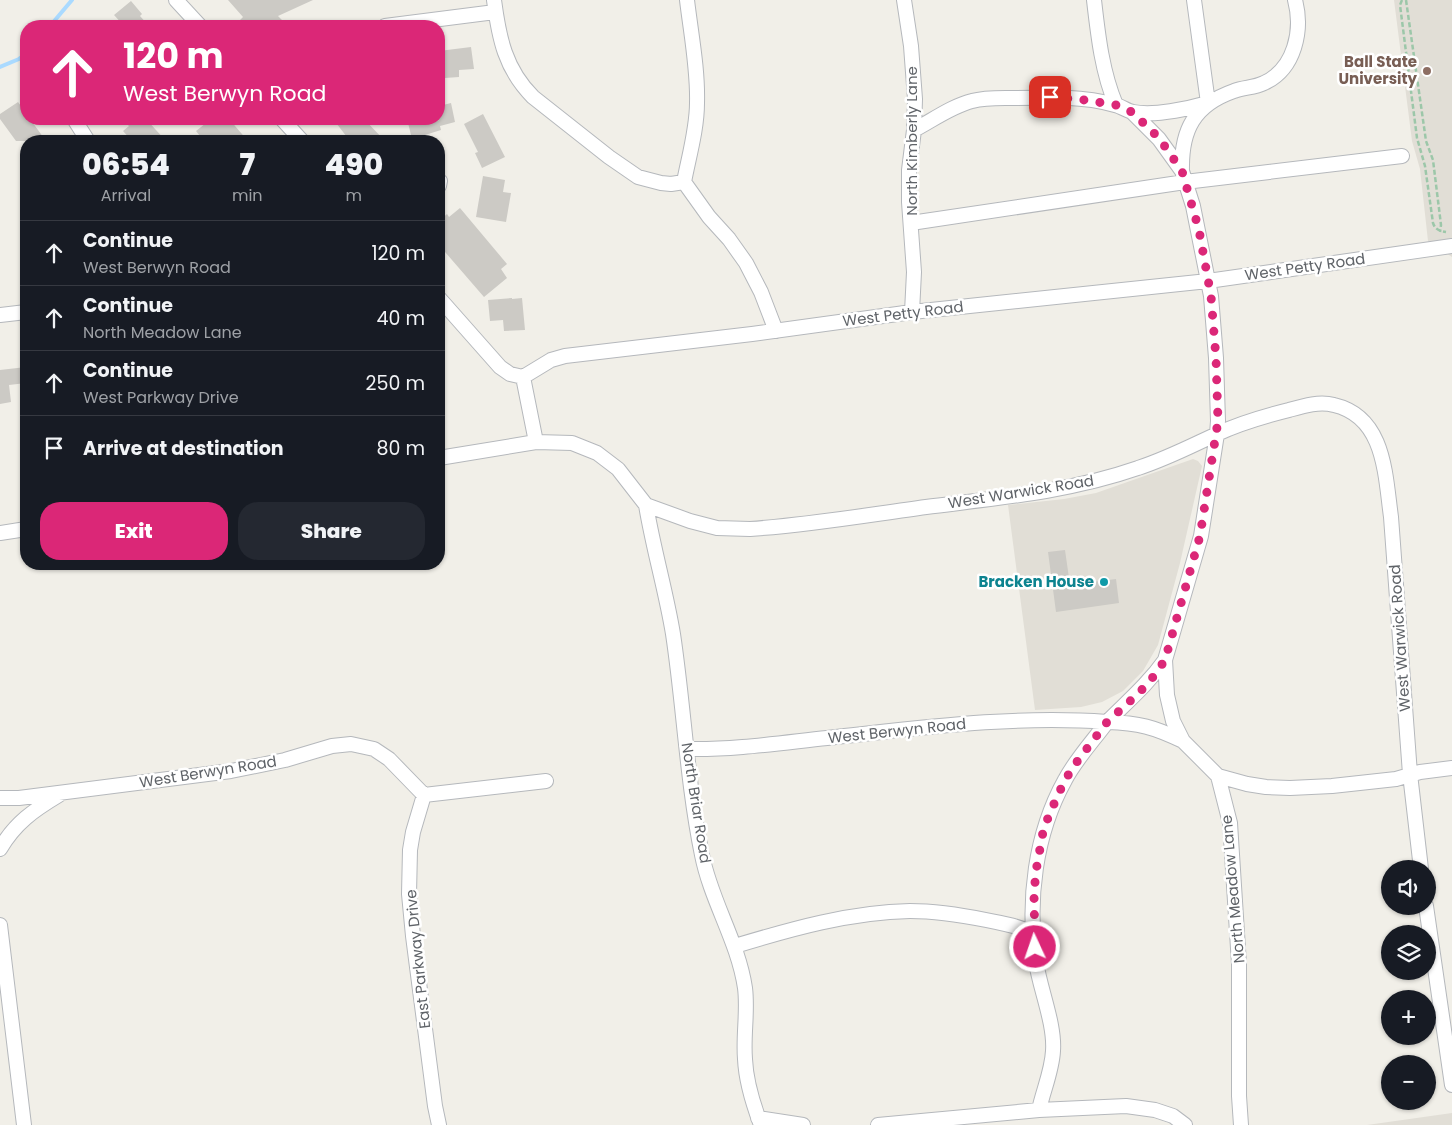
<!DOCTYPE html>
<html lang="en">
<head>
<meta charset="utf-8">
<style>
  :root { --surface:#171b24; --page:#242831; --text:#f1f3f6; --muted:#9ea1a6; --line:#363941; --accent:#db2777 }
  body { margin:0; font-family:Poppins,sans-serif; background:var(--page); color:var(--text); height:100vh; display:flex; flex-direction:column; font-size:19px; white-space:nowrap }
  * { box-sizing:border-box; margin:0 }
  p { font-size:16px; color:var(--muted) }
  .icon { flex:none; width:28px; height:28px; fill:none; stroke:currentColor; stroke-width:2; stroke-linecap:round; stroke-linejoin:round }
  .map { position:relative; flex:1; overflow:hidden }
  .panel { position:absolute; left:20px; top:135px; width:425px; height:435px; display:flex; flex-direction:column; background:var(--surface); border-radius:20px; box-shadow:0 1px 4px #0004 }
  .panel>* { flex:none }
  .hud { position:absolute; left:20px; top:20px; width:425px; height:105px; border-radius:20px; box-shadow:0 1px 4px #0004; background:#db2777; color:#fff; overflow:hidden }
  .tools { position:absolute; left:1381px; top:860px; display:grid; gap:10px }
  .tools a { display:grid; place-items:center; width:55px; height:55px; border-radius:50%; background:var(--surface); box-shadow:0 1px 4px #0004; font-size:25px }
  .pin { position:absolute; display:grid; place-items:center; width:42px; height:42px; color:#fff; margin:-21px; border-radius:10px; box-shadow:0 2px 8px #0006 }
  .me { position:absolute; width:55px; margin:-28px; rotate:357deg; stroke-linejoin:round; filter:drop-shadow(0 0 4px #0008) }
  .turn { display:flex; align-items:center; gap:18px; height:105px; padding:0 20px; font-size:22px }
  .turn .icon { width:65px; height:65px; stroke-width:2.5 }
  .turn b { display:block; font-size:35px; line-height:42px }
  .eta { display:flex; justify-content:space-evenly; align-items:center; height:85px; text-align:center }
  .eta b { font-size:30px; font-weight:800; line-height:35px }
  .cta { display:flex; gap:10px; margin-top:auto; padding:10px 20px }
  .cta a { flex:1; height:58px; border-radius:20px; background:var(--accent); color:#fff; font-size:20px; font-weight:800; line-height:58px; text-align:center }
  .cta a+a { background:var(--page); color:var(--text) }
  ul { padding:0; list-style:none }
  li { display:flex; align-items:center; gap:15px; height:65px; padding:0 20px; border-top:1px solid var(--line) }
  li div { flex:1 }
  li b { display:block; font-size:19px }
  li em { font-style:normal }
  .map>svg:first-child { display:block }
</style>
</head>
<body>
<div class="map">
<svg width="1452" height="1125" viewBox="0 0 1452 1125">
  <rect width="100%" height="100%" fill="#f1efe8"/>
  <path fill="#e1ded6" d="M1394,0h58v257l-24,-16 -8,-72 -8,-28z
    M1193,459l5,2 4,5 -22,97 -22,82 -15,26 -20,20 -21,11 -21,5 -46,3 -27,-205 56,-6 32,-6z
    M1452,1113v12h-85z"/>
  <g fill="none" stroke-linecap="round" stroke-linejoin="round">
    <path stroke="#aadaff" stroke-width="4" d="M50,26l22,-26
      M0,67l19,-8 7,-5"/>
  </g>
  <path fill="#cccac5" d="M228,0h85l-35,16 10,10h-42l-6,-6 3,-3z
    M131,1l11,13 -2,2 9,10h-25l-10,-11z
    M471,47l3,22 -15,1v7l-14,1 -1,-6 -5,1v-22z
    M18,102l8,11v6h4l16,22h-30l-16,-22v-5z
    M451,103l4,19 -15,4 1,4 -29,9 -5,-20h31l1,2v-15z
    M483,114l22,43 -23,11 -7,-15 3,-1 -14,-28z
    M122,119h24l20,22h-34l-9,-10 6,-5z
    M211,119h18l19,22h-44l-8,-10z
    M333,119h31l21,22h-35z
    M483,176l22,4 -2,12 8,1 -5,29 -30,-5z
    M460,208l47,56 -6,5 6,9 -23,19 -45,-52v-24l8,-7 2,3z
    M512,298v1l10,-1 3,32 -21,1 -1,-11 -13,1 -2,-21z
    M26,367v16l-17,2 2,17 -11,2v-34z
    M1065,550l5,35 46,-6 3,24 -63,9 -8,-60z"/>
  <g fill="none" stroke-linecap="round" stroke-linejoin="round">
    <g stroke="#b5b8bc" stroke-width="16">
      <path id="minor" d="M176,0l24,26
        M494,0c5,38 11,69 39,97l76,60 29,20 23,6 10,1 13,-2
        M687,0c4,34 11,69 10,103 0,26 -8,53 -13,79l25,35 20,22 17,24 15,29 15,39
        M904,0l7,46 4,53 -1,31 -5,40v32l5,70 -2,40
        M1094,0c4,35 8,72 22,105
        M385,26l110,-14
        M1132,112l27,27 23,32 11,35 18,90 5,62 2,63 -1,13 -16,102 -36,124 2,35 6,26 10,20 35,35 12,47 9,141v132l2,29
        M74,119l14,22
        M282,119l20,22
        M914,130c19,-10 38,-24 58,-29 14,-4 30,-3 45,-3 32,-1 67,-2 98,7 6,1 12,6 18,7 21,4 54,-3 75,-9l-14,-103
        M1182,171c-1,-41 12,-66 52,-80 10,-4 20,-3 30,-8 31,-14 39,-53 31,-83
        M439,186l1,-5
        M911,223l274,-41 217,-26
        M439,298l61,69 10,7 13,3
        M0,315l26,-3
        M523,377l28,-17 14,-4 187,-22 160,-22 296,-31 244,-35
        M523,377l13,65
        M439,458l97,-16 36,1 25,10 21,16 28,36 44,16 27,7 33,1c59,-4 117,-14 176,-22 71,-9 143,-15 212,-39 28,-9 53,-22 79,-34 23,-11 48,-18 72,-24 14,-4 30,-9 45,-5 51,12 51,69 57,112l19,257 11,95
        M646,505c7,43 20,86 27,129 11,73 14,148 29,221 9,46 36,86 43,133 3,23 -2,48 0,71 1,23 8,45 16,66
        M0,533l26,-4
        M687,749c47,1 93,-6 140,-11 93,-10 186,-23 280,-16 21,-21 41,-38 58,-62
        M1218,776l29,8 19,3 24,1 42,-2 64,-7 24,-7 32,-4
        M424,795l-11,37 -3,18 -1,44 4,42 22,170 4,19
        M0,798h19l212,-27 54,-11 47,-14 19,-2 23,5 15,10 35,36 122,-14
        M0,849c15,-26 34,-39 59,-54
        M1426,906l26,179
        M0,925l24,200
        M735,946c56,-17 116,-34 175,-35 26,0 51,4 76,9 16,3 32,6 47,13
        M1039,1110c4,-19 13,-39 14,-59 2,-27 -13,-62 -17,-89 -9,-61 -1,-128 29,-182 11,-21 28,-39 42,-58 32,1 47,5 76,19
        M758,1118l45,7
        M878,1125l161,-15 87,-4 29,4 18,6 12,9"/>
    </g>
    <path stroke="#9cc7a9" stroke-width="2.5" stroke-dasharray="5 2.5" stroke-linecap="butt" d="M1402,0l-2,5 17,133 8,28 8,57c2,6 6,8 13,9
      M1406,0l20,141 7,19 8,65 -1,7"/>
    <use href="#minor" stroke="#fff" stroke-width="14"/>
  </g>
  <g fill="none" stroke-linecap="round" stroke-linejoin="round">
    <path stroke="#db2777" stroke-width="9" stroke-dasharray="0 16.2" d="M1035,947l-1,-53 2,-23 7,-39 6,-17 15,-33 9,-15 34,-45 32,-29 14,-16 12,-17 35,-124 18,-115 -2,-63 -5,-62 -12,-66 -17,-59 -23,-33 -27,-26 -16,-7 -31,-5 -35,-3"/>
  </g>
  <circle fill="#8d6e63" stroke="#fff" stroke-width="2" cx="1427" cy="71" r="5"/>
  <circle fill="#0f9aa8" stroke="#fff" stroke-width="2" cx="1104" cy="582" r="5"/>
  <g text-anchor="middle" stroke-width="5" stroke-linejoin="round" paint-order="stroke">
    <g font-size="15" font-weight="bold" fill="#785e54" stroke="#fff" text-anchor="end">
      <text x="1417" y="67">Ball State<tspan x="1417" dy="17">University</tspan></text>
    </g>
    <g font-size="15" fill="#5f6368" stroke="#fff">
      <text transform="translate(912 141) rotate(-90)" y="5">North Kimberly Lane</text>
      <text transform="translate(1305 267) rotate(-8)" y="5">West Petty Road</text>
      <text transform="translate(903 314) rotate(-7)" y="5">West Petty Road</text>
      <text transform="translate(1021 492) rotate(-9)" y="5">West Warwick Road</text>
      <text transform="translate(1400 638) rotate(-94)" y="5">West Warwick Road</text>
      <text transform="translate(897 731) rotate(-6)" y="5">West Berwyn Road</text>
      <text transform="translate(208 772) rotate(-9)" y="5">West Berwyn Road</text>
      <text transform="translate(696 803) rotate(81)" y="5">North Briar Road</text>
      <text transform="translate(1233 889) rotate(-95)" y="5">North Meadow Lane</text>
      <text transform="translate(418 959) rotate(-96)" y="5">East Parkway Drive</text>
    </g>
    <g font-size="15" font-weight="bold" fill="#0d838f" stroke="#fff" text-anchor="end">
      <text x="1094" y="587">Bracken House</text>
    </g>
  </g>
</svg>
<div class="tools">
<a><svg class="icon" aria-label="sound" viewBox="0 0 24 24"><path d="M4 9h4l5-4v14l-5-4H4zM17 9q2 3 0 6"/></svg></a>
<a><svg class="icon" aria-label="layers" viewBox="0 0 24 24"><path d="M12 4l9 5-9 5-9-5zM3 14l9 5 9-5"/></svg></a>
<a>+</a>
<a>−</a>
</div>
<div class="pin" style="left:1050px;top:97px;background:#d93025"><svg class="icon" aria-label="arrive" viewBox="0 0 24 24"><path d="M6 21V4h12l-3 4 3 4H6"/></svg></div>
<svg class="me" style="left:1035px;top:947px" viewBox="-20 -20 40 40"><circle r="17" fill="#db2777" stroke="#fff" stroke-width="3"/><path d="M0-11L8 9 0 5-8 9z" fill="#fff"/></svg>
<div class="hud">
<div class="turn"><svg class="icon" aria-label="ahead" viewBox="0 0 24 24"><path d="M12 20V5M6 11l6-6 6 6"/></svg><div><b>120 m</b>West Berwyn Road</div></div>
</div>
<section class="panel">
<div class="eta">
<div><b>06:54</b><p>Arrival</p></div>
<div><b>7</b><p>min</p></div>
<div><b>490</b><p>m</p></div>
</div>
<ul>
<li><svg class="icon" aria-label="ahead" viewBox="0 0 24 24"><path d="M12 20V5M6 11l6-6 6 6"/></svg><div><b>Continue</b><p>West Berwyn Road</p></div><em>120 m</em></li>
<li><svg class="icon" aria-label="ahead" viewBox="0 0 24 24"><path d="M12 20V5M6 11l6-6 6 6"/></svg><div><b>Continue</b><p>North Meadow Lane</p></div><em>40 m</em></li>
<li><svg class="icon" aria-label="ahead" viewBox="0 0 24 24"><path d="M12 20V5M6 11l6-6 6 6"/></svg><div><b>Continue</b><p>West Parkway Drive</p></div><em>250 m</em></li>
<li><svg class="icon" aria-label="arrive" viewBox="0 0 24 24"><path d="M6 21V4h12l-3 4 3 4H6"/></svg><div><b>Arrive at destination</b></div><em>80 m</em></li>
</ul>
<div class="cta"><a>Exit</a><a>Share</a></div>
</section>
</div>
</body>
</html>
